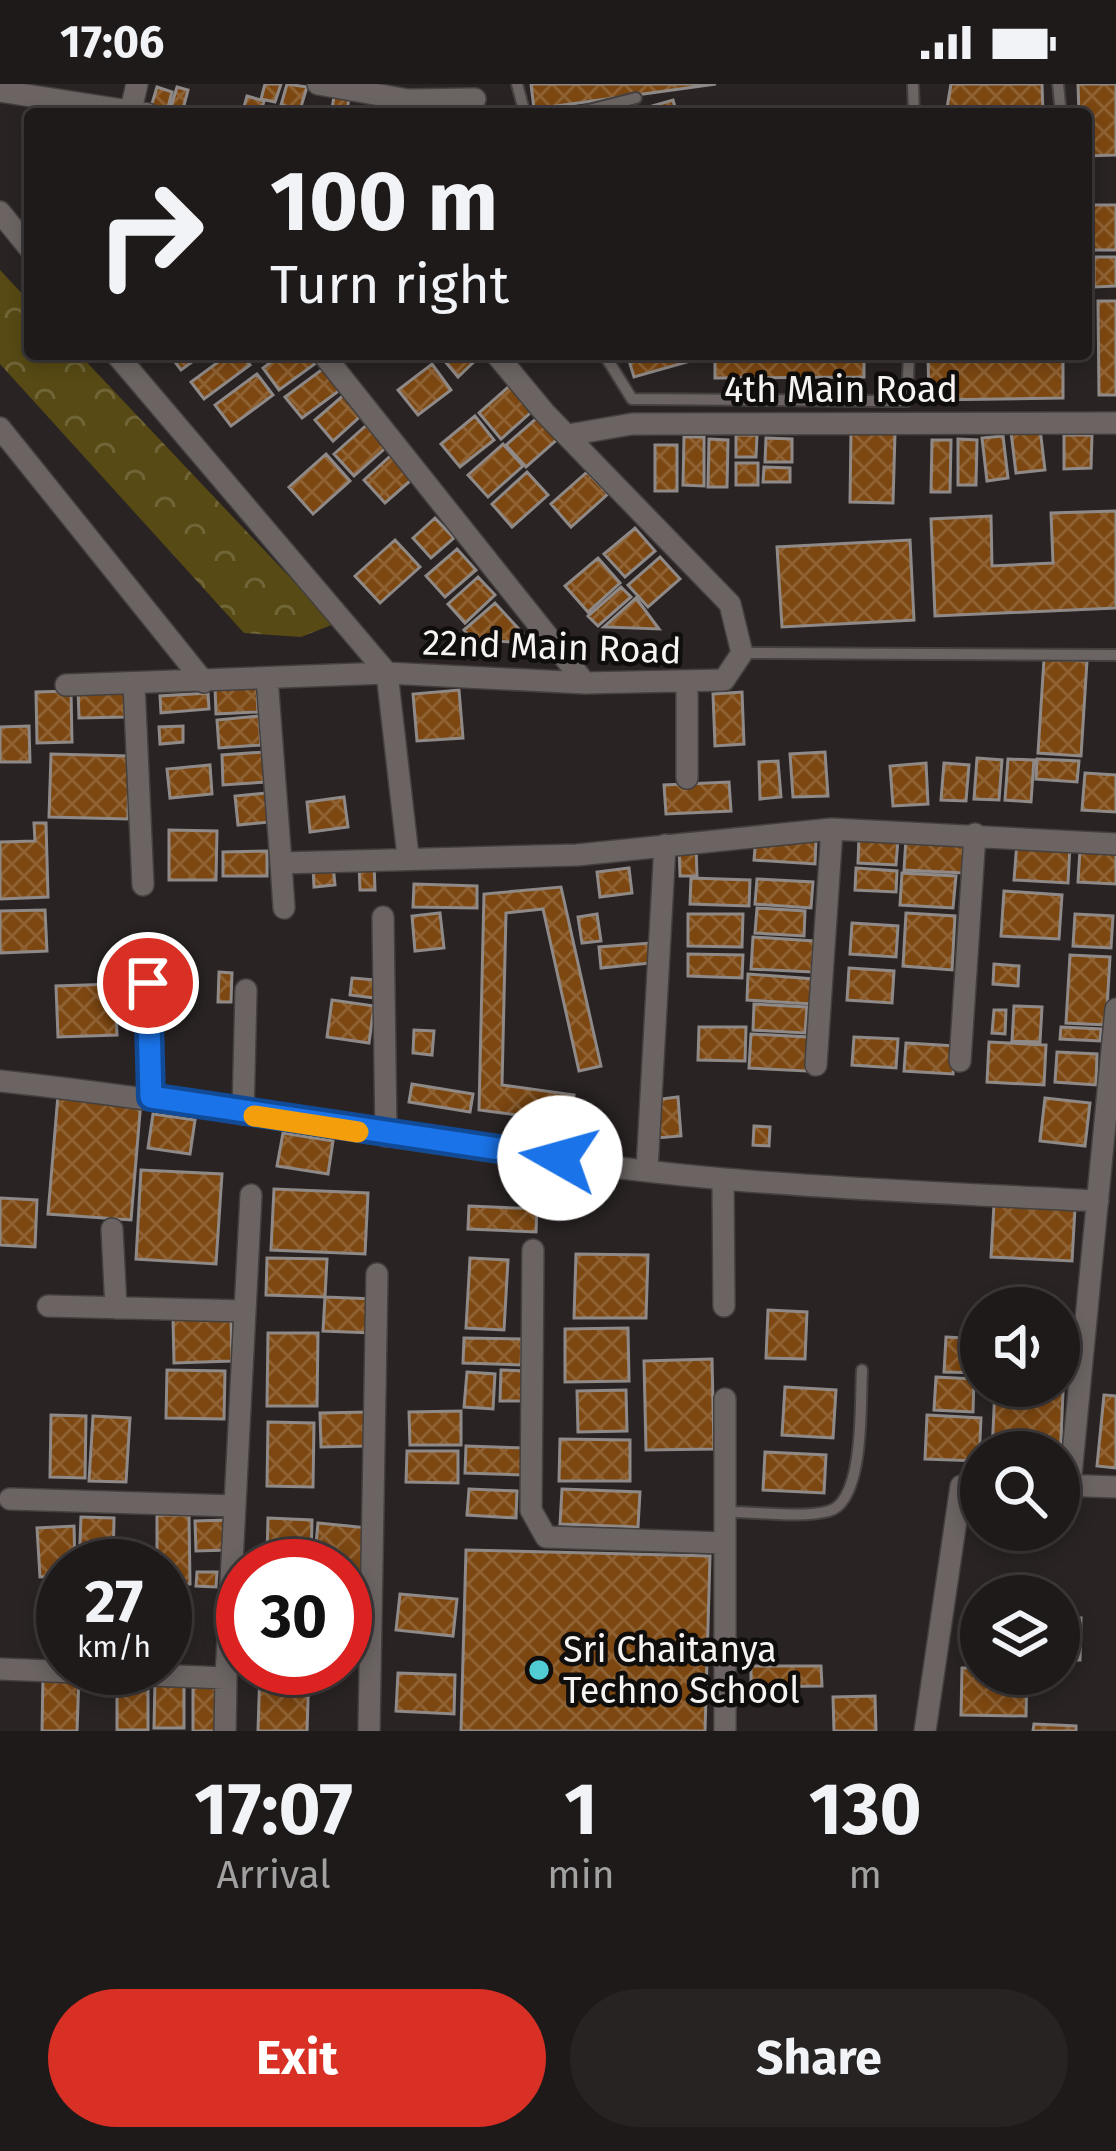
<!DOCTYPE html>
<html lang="en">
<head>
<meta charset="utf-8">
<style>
  :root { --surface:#1f1a1a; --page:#272323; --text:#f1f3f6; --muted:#a1a1a2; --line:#3c3839; --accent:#d93025 }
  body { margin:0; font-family:"Fira Sans",sans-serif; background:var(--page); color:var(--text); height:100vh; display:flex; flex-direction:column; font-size:45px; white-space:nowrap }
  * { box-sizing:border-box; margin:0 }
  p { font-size:39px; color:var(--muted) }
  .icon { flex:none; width:66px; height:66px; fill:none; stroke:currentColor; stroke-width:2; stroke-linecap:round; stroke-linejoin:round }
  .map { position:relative; height:1647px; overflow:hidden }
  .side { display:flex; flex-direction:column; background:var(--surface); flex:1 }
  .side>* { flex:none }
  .hud { position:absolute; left:24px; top:24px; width:1068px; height:252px; border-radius:12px; box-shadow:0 6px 18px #0003,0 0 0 3px var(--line); background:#1f1a1a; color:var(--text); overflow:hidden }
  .buttons { position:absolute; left:960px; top:1203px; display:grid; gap:24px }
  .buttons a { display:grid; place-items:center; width:120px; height:120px; border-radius:50%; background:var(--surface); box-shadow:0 6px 18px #0003,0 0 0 3px var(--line); font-size:60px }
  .speed { position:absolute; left:36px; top:1455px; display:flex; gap:24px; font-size:60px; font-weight:700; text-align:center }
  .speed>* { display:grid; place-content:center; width:156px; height:156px; border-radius:50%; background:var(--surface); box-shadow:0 6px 18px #0003,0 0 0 3px var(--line); line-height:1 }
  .speed small { font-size:30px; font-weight:400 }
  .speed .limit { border:18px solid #d22; background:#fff; color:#111 }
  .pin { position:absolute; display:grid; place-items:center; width:102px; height:102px; color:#fff; margin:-51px; border:6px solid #fff; border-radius:50%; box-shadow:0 3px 12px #0007 }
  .me { position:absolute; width:132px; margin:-66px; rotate:277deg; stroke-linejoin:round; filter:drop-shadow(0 0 9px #0008) }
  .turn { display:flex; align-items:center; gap:42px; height:252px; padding:0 48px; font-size:54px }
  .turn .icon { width:156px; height:156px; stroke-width:2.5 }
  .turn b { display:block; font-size:84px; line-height:102px }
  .eta { display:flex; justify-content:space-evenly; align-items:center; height:204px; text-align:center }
  .eta b { font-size:72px; font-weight:700; line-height:84px }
  .button { display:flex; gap:24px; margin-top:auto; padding:24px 48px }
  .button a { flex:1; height:138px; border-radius:72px; background:var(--accent); color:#fff; font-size:48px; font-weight:700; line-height:138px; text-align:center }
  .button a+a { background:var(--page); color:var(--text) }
  .status { display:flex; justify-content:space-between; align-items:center; height:84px; padding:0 60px; background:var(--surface); direction:ltr }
  .status svg { height:33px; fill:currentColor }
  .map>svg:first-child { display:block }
</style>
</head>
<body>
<div class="status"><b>17:06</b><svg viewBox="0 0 49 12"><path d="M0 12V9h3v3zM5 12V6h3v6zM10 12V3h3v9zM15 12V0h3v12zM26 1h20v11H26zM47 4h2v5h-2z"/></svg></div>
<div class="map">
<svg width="1116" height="1647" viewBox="0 0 1116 1647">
  <defs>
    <pattern id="park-crowns" width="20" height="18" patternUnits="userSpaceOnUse" patternTransform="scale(3)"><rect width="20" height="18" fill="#574a14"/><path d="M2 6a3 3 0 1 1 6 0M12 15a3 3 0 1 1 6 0" fill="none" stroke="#706537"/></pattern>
    <pattern id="building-cross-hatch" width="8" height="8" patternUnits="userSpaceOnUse" patternTransform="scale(3)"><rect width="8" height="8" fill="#7c4711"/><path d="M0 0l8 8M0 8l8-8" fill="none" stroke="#8f6234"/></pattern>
  </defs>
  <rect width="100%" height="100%" fill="#292323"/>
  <path fill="url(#park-crowns)" d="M0,186l30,32v52h49l255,270 -33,13 -57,-4 -244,-269z"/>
  <path fill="url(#building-cross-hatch)" stroke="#8f8a87" stroke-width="3" d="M265,0h16l-6,18 -14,-3z
    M287,0l20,3 -7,23 -19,-5z
    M531,0h185l-182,25z
    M951,0h91l1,30h-97z
    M1078,0h38v71l-30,1v-42h-7z
    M157,3l15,5 -5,19 -16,-4z
    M177,3l11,3 -6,23 -12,-3z
    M247,12l17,5 -4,13h-18z
    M334,13l15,2 -3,15h-15z
    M673,16l4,14h-53z
    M1086,121h30v45h-30z
    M1094,173h22v29l-22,1z
    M1098,217h18v94h-17z
    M169,270h34l-22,16z
    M229,270h12l9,11 -46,34 -13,-17z
    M282,270h27l7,9 -37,27 -16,-22z
    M439,270h43l-24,23z
    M627,270h237v23l-149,1v-24l-81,23z
    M928,270h135v44l-134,2z
    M432,280l19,26 -33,25 -20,-25z
    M324,284l16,22 -38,28 -17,-21z
    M257,290l16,21 -42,31 -16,-21z
    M514,298l23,25 -36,32 -22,-26z
    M346,309l18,20 -31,28 -18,-21z
    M475,332l19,24 -34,27 -19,-23z
    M539,332l20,22 -33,29 -20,-22z
    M370,338l20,22 -36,32 -20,-22z
    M1040,345l5,41 -29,3 -5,-41z
    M851,348l44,1 -2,70 -43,-1z
    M736,351h21l-1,22h-20z
    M1064,351h28l-1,33 -27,1z
    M1003,352l5,42 -21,3 -5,-43z
    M684,353h20v49l-21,-1z
    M766,354l26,1v23h-27z
    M709,355l19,1 -1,47h-19z
    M958,355l19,1 -1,45h-18z
    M932,356h19l-1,52h-19z
    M503,360l20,22 -35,31 -20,-22z
    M655,361h22v46h-22z
    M397,366l21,24 -33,29 -21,-23z
    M326,370l24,27 -37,33 -24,-27z
    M736,379h22v22h-22z
    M764,383l26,1v14h-27z
    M527,388l21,23 -36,32 -20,-23z
    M587,388l21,22 -37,33 -20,-23z
    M1116,427v97l-181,8 -4,-97 60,-3 1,50 61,-3 -2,-50z
    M435,434l19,20 -23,20 -18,-20z
    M635,444l20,23 -30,26 -21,-23z
    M395,456l25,27 -40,36 -25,-27z
    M910,456l4,80 -132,7 -5,-80z
    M457,465l19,21 -31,27 -19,-21z
    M660,473l20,22 -32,28 -20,-22z
    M598,474l22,25 -32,29 -23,-26z
    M478,493l17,18 -30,28 -17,-19z
    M621,503l10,10 -33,29 -10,-10z
    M636,514l23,31 -55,-2z
    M495,519l33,36 -6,4 -50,-4 -8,-9z
    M1044,575l43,2 -6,95 -43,-3z
    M124,601l1,32 -46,1 -1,-31z
    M257,602l1,26 -42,2 -1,-27z
    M459,606l4,48 -46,3 -4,-47z
    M71,607l1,51 -35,1 -1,-51z
    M742,608l2,52 -29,2 -2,-52z
    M208,609l1,16 -48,4 -1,-17z
    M259,632l2,29 -42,3 -2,-28z
    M29,642l1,36h-30v-35z
    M183,642v16l-23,2 -1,-17z
    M264,668l2,30 -43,3 -1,-30z
    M825,668l3,44 -35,1 -3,-43z
    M51,670l78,2 -1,63 -79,-2z
    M977,674l25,2 -3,40 -25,-1z
    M1008,675l26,1 -3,42 -26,-2z
    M1037,675l42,2 -2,21 -41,-3z
    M778,677l3,36 -21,2 -1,-37z
    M926,679l2,41 -35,2 -3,-40z
    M944,679l25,2 -3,36 -25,-1z
    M210,681l2,29 -42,4 -3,-29z
    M1085,689l31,2v37l-34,-2z
    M729,698l2,29 -65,3 -2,-29z
    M267,709l3,29 -32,3 -3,-29z
    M344,713l4,30 -38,5 -3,-30z
    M34,739h12l2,74 -48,2v-57l35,-1z
    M169,746l48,1 -1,49h-47z
    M756,753l60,4 -1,23 -61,-4z
    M859,753l39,2 -2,26 -38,-2z
    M906,754l59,3 -2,32 -59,-3z
    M1017,758l53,3 -2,38 -54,-3z
    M679,761h17l1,31h-17z
    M1080,766l36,3v31l-38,-2z
    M267,767v25h-44v-24z
    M374,779l1,27h-15l-1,-26z
    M333,781l2,20 -21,2 -1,-20z
    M629,784l3,25 -32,4 -3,-25z
    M856,784l41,3 -1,21 -41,-2z
    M902,789l54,3 -3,32 -53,-3z
    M691,794l59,2 -1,26 -59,-2z
    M757,795l56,3 -2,26 -56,-4z
    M414,800l63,2v22l-64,-1z
    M561,803l40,179 -22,5 -36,-162 -37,4 -4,172 72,10 -4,27 -91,-12 5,-216z
    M1004,807l58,4 -3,44 -58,-3z
    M757,824l48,3 -1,25 -49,-3z
    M45,826l2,41 -47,2v-42z
    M440,829l4,35 -29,3 -3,-35z
    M906,829l49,3 -3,54 -49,-4z
    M597,830l4,27 -19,2 -4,-26z
    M688,830h55l-1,33 -54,-1z
    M1075,830l38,2 -2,32 -38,-2z
    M852,839l46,3 -2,31 -46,-3z
    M753,853l61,4 -2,31 -61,-3z
    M650,859l1,20 -50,5 -2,-21z
    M688,870l55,1 -1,23 -54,-2z
    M1070,871l40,2 -4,68 -40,-2z
    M994,880l25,2 -1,20 -25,-2z
    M849,884l45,3 -2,32 -45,-3z
    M219,888l13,1 -1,29h-13z
    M748,890l66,5 -2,25 -65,-4z
    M352,894l25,2 -2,18 -25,-3z
    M115,900l2,51 -59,2 -2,-51z
    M332,916l42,6 -5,37 -42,-6z
    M754,920l53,3 -2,26 -52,-3z
    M1014,922l28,1 -2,35 -28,-1z
    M994,926h12l-1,24 -13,-1z
    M699,943h47l-1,34 -47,-1z
    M1061,943l40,2 -1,12 -40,-2z
    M414,946l20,1 -2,24 -19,-2z
    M751,950l57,3 -2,34 -57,-3z
    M854,953l44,2 -2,29 -44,-3z
    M989,958l57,3 -2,40 -57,-3z
    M906,959l49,3 -2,28 -49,-3z
    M1057,968l40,2 -1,31 -41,-3z
    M412,1000l61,10 -3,18 -61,-10z
    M58,1011l83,6 -10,119 -83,-6z
    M678,1013l3,39 -24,2 -4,-38z
    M1045,1014l45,5 -5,43 -45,-5z
    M153,1030l42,6 -5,34 -42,-6z
    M754,1042l16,1 -1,19 -16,-1z
    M283,1049l50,8 -5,33 -51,-8z
    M141,1086l81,4 -6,90 -80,-5z
    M274,1105l94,4 -3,61 -94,-4z
    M0,1114l37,2 -2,47 -35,-2z
    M994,1120l81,4 -3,53 -81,-4z
    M469,1122l68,3 -1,23 -68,-3z
    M576,1170l72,1 -2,63h-72z
    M267,1174l60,1 -2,38 -59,-2z
    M470,1174l38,2 -4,70 -38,-2z
    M325,1213l49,2 -2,34 -49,-2z
    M768,1226l39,2 -2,47 -39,-1z
    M231,1232l1,45 -58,2 -1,-45z
    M628,1244l1,53 -64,1v-53z
    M268,1249h50l-1,73h-50z
    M946,1253l35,2v34l-37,-1z
    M464,1254l58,1 -1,26 -58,-2z
    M1059,1271l11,1 -3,31 -11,-1z
    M712,1275l2,90 -68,1 -2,-89z
    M167,1286l58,1 -1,48 -58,-1z
    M501,1286l25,1 -1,30h-25z
    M467,1288l28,2 -2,35 -29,-2z
    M936,1293l38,2 -1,33 -39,-2z
    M785,1303l51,3 -3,48 -51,-3z
    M995,1305l68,3 -3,70 -1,-10h-67z
    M626,1306l1,41 -49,1 -1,-41z
    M1104,1311l12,1v72l-19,-2z
    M461,1327v34h-51l-1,-33z
    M367,1328v34l-46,1 -1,-34z
    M51,1331l35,1 -1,62 -35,-1z
    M927,1331l54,3 -2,43 -54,-2z
    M93,1332l37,2 -4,64 -37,-1z
    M268,1338l46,1 -1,64 -46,-1z
    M560,1355l70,1v41h-71z
    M466,1362l60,2 -1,27 -60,-2z
    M407,1367h51v32l-52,-1z
    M765,1368l61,3 -2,38 -61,-3z
    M469,1405l48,2 -1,27 -49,-3z
    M562,1405l78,3 -2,35 -78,-3z
    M157,1431h32l1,69h-25v-18h-8z
    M81,1433l33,1 -1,48h-34z
    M268,1434l44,2 -1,38 -44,-2z
    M227,1436l1,30 -32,1 -1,-30z
    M318,1439l51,5 -7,72 -17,-1v-33h-31z
    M74,1442l1,40h-12v10l-23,1 -3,-49z
    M466,1466l244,6 -5,175h-244z
    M197,1488h20l-1,15 -20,-1z
    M400,1510l57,5 -4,37 -57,-6z
    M1059,1534h22l-1,42h-21z
    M751,1582h70l1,20 -71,1z
    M260,1584l49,1 -2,62h-49z
    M962,1584h19v6h46l-1,42 -65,-1z
    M398,1589l57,2 -1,39 -58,-3z
    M43,1592h36l-2,55h-35z
    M193,1594h30l-1,53h-29z
    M155,1596h29v48h-30z
    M117,1599h31v47h-31z
    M875,1612l1,35h-42l-1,-34z
    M1034,1640l42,2v5h-43z"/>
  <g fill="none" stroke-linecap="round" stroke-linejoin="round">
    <g stroke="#44403f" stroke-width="14">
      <path id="service" d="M517,0l8,30
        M913,0l1,30
        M1058,0l3,30
        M573,30l63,-16
        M604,270l28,45 249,2h26l2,-47
        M742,569l374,2
        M148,899l3,114
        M724,1428c32,-1 75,7 105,-1 36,-10 31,-109 33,-141"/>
    </g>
    <g stroke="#44403f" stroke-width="24">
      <path id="minor" d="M318,0l90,16 67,-1
        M0,7l148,23
        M130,30l7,-30
        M0,128l30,37
        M116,270l271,319 21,183
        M323,270l262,329
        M0,344l204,254
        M568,351l64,-11 484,-1
        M267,594l14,185 296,-8 255,-26 284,15
        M134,600l9,201
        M687,600v94
        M66,601l321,-12 198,10 139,-3 18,-27 -12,-49 -186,-192 -48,-58
        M281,779l3,45
        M383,833l3,219
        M960,977l15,-227
        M816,981l16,-236
        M0,997c242,26 481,76 724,98 124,11 250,15 374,22
        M243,1030l3,-124
        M647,1085l18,-324
        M723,1095l1,127
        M112,1145l4,79
        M533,1166l-2,260 15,27 178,6
        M48,1222l197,5
        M725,1315v332
        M1060,1401l56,2
        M1070,1401l46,-476
        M10,1415l225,7
        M0,1585l226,9 -1,53
        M226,1594l25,-483
        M369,1647l8,-457
        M925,1647l36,-245h20"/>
    </g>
    <use href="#service" stroke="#6b6463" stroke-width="10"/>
    <use href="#minor" stroke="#6b6463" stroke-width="21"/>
  </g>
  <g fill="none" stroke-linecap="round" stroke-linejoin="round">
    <g stroke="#114b97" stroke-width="30">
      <path id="route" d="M148,899l3,114 409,61"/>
    </g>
    <use href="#route" stroke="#1a73e8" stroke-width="21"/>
    <path stroke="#f59e0b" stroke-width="21" d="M254,1032l104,16"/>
  </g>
  <circle fill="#51ccd2" stroke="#100d0d" stroke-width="4.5" cx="539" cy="1586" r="12"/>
  <g text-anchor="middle" stroke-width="9" stroke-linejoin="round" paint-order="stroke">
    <g font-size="36" fill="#f7f3f2" stroke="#100d0d">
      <text x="841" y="318">4th Main Road</text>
      <text transform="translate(552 562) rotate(2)" y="13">22nd Main Road</text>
    </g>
    <g font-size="36" fill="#f7f3f2" stroke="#100d0d" text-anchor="start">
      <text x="563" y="1578">Sri Chaitanya<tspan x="563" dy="41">Techno School</tspan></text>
    </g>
  </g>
</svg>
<div class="buttons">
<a><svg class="icon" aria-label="sound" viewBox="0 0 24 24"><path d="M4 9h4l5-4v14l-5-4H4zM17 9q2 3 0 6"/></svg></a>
<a><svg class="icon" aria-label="search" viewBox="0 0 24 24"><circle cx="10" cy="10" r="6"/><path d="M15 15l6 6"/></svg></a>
<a><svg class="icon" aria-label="layers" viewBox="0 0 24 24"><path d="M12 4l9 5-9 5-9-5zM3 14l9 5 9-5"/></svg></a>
</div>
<div class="speed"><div>27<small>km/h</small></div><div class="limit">30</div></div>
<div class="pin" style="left:148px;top:899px;background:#d93025"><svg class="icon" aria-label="arrive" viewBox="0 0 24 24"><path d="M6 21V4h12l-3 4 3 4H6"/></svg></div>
<svg class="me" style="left:560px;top:1074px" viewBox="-20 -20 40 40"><circle r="19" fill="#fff"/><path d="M0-13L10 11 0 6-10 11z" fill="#1a73e8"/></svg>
<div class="hud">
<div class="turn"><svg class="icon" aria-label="right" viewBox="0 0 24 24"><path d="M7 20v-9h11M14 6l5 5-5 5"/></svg><div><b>100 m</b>Turn right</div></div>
</div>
</div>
<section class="side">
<div class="eta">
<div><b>17:07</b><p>Arrival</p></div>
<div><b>1</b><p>min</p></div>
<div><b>130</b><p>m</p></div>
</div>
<div class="button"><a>Exit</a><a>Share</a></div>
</section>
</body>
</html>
